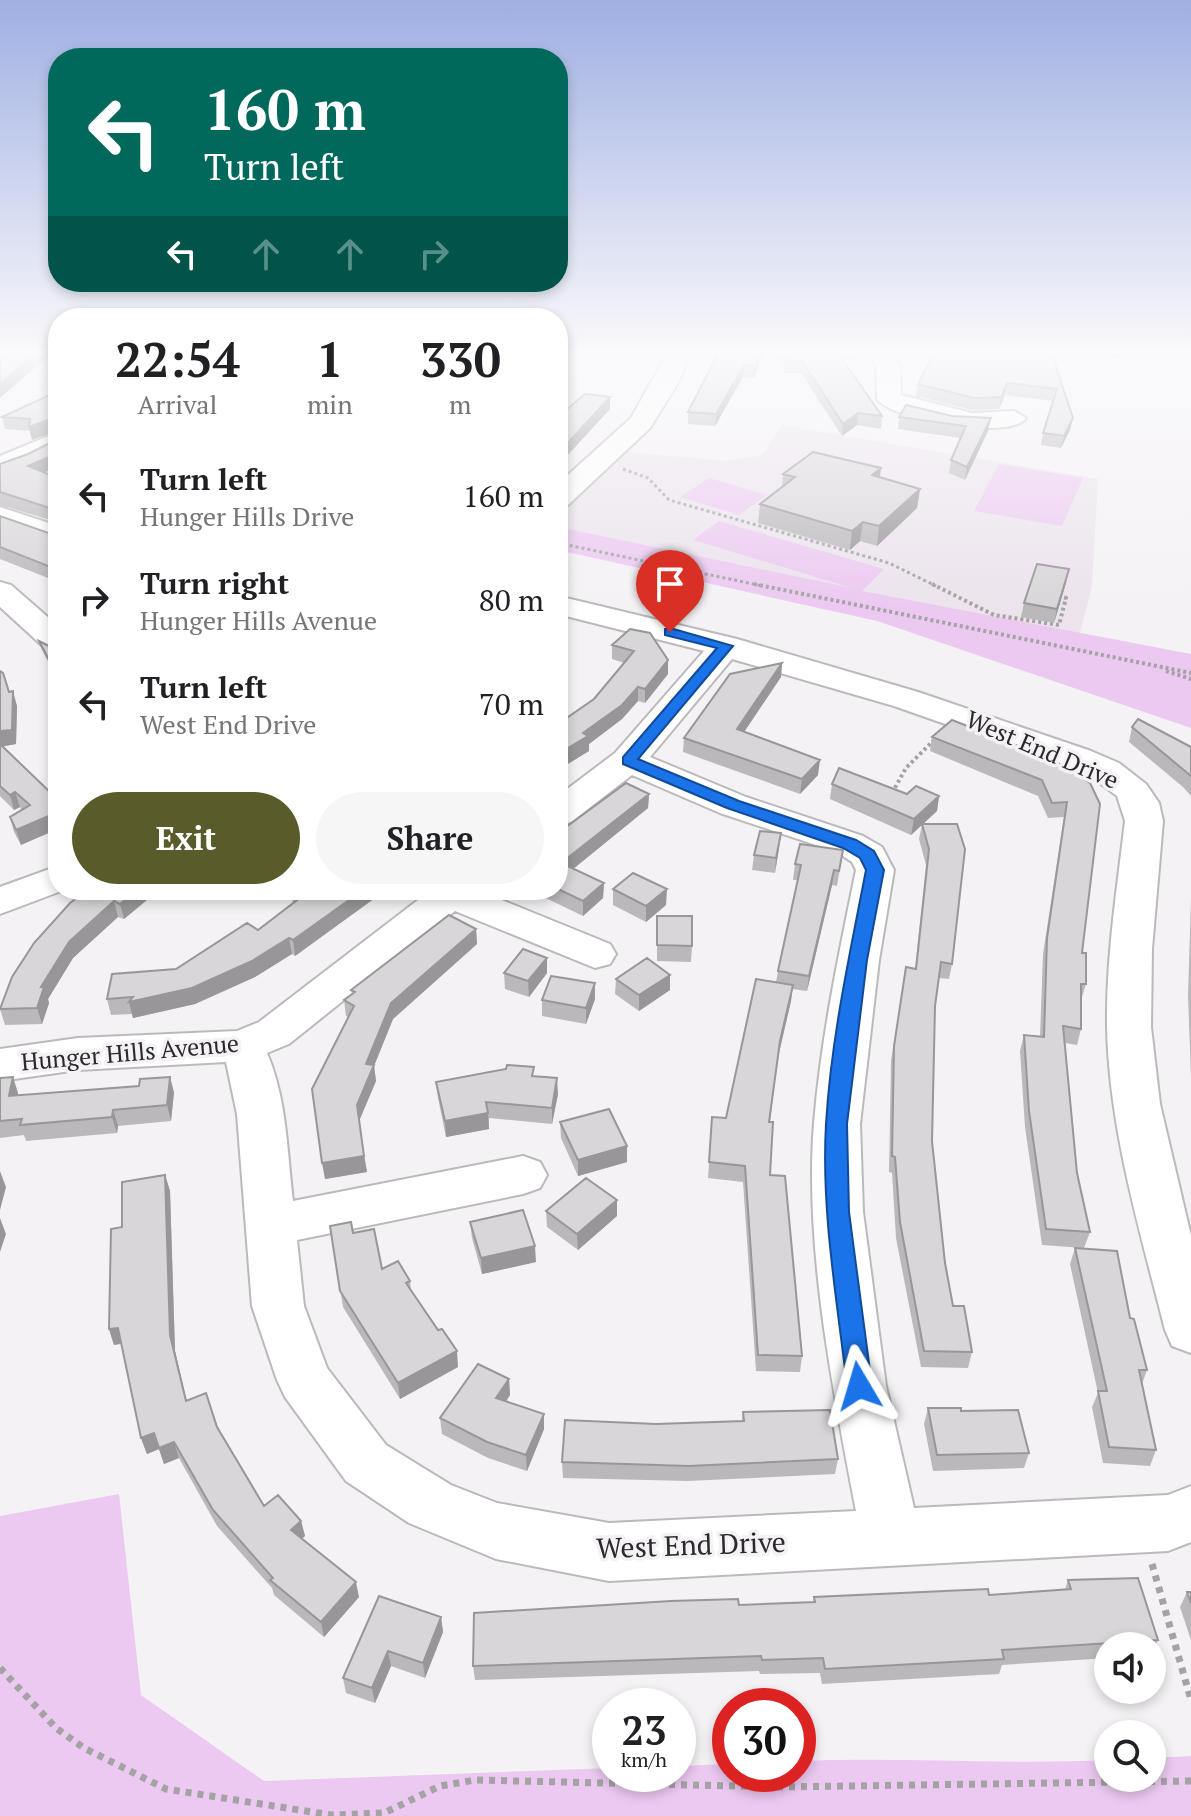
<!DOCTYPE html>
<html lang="en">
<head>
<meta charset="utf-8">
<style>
  :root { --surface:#fff; --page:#f6f6f6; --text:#202124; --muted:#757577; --accent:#595c2a }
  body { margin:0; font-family:"PT Serif",serif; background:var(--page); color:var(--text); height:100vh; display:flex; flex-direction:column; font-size:30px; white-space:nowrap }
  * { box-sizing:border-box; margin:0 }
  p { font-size:26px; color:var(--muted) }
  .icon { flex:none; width:44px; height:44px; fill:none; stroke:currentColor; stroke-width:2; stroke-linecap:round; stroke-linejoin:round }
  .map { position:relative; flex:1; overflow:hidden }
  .details { position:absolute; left:48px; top:308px; width:520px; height:592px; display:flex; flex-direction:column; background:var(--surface); border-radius:32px; box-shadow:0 4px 12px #0003 }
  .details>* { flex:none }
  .banner { position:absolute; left:48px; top:48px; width:520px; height:244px; border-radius:32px; box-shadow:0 4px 12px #0003; background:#00695c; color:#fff; overflow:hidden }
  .controls { position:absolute; left:1094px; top:1632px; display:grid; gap:16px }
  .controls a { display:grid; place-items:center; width:72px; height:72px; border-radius:50%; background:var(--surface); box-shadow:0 4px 12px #0003; font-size:40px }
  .speed { position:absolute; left:592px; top:1688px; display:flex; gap:16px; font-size:40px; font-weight:700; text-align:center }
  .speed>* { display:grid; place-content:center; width:104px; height:104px; border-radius:50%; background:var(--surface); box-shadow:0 4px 12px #0003; line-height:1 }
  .speed small { font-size:20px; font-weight:400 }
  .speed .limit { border:12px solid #d22; background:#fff; color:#111 }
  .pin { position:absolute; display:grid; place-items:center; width:68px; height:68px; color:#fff; margin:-82px -34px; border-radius:50% 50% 50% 0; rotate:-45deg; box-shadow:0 0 8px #0007 }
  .pin .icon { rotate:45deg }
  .me { position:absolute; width:88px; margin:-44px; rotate:353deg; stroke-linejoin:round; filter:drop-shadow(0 0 6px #0008) }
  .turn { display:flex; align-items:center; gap:28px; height:168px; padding:0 24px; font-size:36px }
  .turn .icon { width:104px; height:104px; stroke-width:2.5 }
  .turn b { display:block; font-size:56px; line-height:68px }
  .lanes { display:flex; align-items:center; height:76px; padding:0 24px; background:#0003; justify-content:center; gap:40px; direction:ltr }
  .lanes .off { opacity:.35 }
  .eta { display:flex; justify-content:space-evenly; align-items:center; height:136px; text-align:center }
  .eta b { font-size:48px; font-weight:800; line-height:56px }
  .cta { display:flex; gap:16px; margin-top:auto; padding:16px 24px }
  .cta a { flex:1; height:92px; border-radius:48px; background:var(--accent); color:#fff; font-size:32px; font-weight:800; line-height:92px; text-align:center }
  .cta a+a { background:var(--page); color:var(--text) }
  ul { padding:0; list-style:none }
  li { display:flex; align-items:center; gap:24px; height:104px; padding:0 24px }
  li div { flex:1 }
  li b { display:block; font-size:30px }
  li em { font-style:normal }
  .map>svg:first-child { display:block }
</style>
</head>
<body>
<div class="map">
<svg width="1191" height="1816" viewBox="0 0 1191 1816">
  <rect width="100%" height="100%" fill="#f5f2f6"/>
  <path fill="#ece3ed" d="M782,425l316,54 -6,107 -12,47 -522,-95v-22l69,-64 100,9 35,-6z"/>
  <path fill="#ecc9f1" d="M999,464l84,14 -21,48 -88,-15z
    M709,478l58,17 -28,20 -59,-18z
    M719,521l165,48 -22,22 329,63v74l-314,-107 -319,-71v-23l294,61 -159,-48z
    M119,1494l22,201 123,86 346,-13v6h68v-8l52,-2v10h68v-13c103,-4 207,4 310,-1v18h44v-20l39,-2v60h-1191v-300z"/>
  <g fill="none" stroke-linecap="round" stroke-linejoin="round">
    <g stroke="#bcb9bc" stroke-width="4">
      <path id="minor" d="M0,352h19l-11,12 -8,2z
        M668,352h23l-13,31 -28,45 -82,77 -10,2v-23l73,-66z
        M869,352h23l8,14 1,29 71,18 42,-2 12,7c-16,23 -135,2 -149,-19l-1,-33z
        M58,432v18l-58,24v-18z
        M0,507l58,19v19l-58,-20z
        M0,582l11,3 47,41v27l-11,-3 -47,-43z
        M558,596l179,43 181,53 173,59 28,12 27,21 13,19 4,18 -11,128 -1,78 9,77 31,132v117l-19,-7 -7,-16c-25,-100 -56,-200 -58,-304 -1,-68 10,-137 18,-205l-8,-25 -23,-17 -29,-13 -171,-60 -162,-47 -82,98 96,40 117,39 19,11 12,23 -15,90 -19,164 3,88 23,174 28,122 254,-13 23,-9v56l-23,9 -559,30 -113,-22 -87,-36 -63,-42 -61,-84 -8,-17 -25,-74 -15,-192 -11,-52 -148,8 -78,11v-32l78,-11 159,-7 22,-9 172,-132h46l133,54 6,10 -6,10 -15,4 -140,-57 -166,133 -22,9c20,46 20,99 26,148l230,-45 17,6 7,13 -7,13 -17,6 -226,46 7,66 23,62 59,77 65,40 46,18 112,20 247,-12c-23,-120 -52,-266 -42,-388 7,-85 25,-170 42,-253l-4,-8 -15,-10 -117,-39 -88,-38 -61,47 -13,3v-29l57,-43 89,-102 -146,-37z
        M58,866v24h6l-64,24v-27z"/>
    </g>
    <path stroke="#a5a2a5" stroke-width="3" stroke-dasharray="3 3" stroke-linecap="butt" d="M623,469l25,9 21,22 220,63 47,23
      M558,543l205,43"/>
    <path stroke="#a5a2a5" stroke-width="4" stroke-dasharray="3 3" stroke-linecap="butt" d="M754,584l437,89
      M932,584l62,31 65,10 7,-27 -4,-1
      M1166,671l25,8
      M892,793l14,-25 29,-29"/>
    <path stroke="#a5a2a5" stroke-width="7" stroke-dasharray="6 6" stroke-linecap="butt" d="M1152,1564l39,136
      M0,1668l56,60 28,20 82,41 165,26 53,-2 56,-27 35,-6 304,7 412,-6"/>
    <use href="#minor" fill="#fff" fill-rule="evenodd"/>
  </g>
  <path fill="#bbb8bb" d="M712,352h52l-10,26 -11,-1 -28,49 -27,-2v-12l31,-59z
    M775,352h94v6l-26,2 39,56 -1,13 -24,-4 -15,11 -41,-63h-16z
    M895,352h156l19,78 -9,18 -20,-3 2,-12 11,-32 -49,-6 -6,14 -27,1 -56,-14 2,-12 14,-25 -33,-1z
    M1084,352h39l-2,6 -36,-1z
    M58,391v75l-14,7 14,5v104l-58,-23v-43l54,19 4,-3 -1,-10 -57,-17v-41l28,-10 30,-15 -1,-9 -25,10 -2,-9 -25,-2 -3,-12z
    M906,405l82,26 -23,49 -16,-7 2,-13 9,-22 -62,-9 1,-12z
    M610,409l-46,50 -6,-1v-41z
    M881,468l-1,9 40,12 -3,19 -40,38 -17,-5 -10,9 -92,-27 2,-19 22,-17 1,-13z
    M1066,583l-12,40 -33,-6 3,-14z
    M630,629l38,45 -23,29 -7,-2 -16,18 -33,25v7l-31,19v-46l36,-25 30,-36 -12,-4v-14z
    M39,641l16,8 3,-2v34l-17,-33z
    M782,663l-1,14 -37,55 74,43 -18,19 -117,-42 1,-14z
    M0,671l17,35 -1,38 -14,2 49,47 -30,52 -7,-13 -4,-15 12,-7 -2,-3 -6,3 -14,-14z
    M1132,727l59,20v49l-8,-9 -54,-45z
    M932,737l158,46 -8,170 4,31 -5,16v29l-4,16 -12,-2 12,130 13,59 -6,16 -42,-3 -17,-118 -5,-76 4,-16 16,2 3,-83 21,-137 -16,1 -10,-22 -108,-45z
    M832,784l75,10 32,2 -2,15 -14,13 29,140 -3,15 -10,-1 -4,28 -3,135 13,122 8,43 19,46 -4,16 -47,-1 -25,-129 -4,-65 -3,-1 2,-111 15,-94 9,2 1,-9 10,-95 -7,-26 3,-14 -11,10 -81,-36z
    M649,794l-1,14 -75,61 31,14 -1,15 -20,18 -54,-26h29v-57z
    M779,848l-4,25 -23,-3 2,-15z
    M843,850l-6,36 -5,-1 -25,106 -15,-2 -1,12 -13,56 -8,65v53l32,181 -2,16 -44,-1 -13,-189 -35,-4 4,-61 14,1 50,-136 2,-11 20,-91h-5l2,-16z
    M613,889l53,16 -20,17 -33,-17z
    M87,890h72l-35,29 -6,-2 -45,41 -25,41 1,4 -7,21 -37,1 -5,-16z
    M386,890l-91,66 -3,-2 -37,23 -60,27 -62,14 -1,-4 -21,1 -4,-16 69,-30 82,-39 35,-27 -2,-12z
    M1191,899v177l-3,-80z
    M657,916l35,30 -1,16 -34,-1z
    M476,929l1,15 -84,75 -19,47 2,15 -17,40 8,51 -42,7 23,-162 -2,-1 -2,-16 8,-6 -1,-4z
    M547,958v15l-18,24 -24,-8 -1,-16z
    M670,975v15l-31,21 -24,-17 1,-15z
    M595,999l-9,25 -44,-8v-16z
    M534,1076l24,18 -6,30 -63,-6v11l-43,8 -8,-39 -2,-16z
    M0,1078l18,15v2l156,-3 -3,29 -53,5 -1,7 -91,8 -2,-6 -24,3z
    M560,1122l67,40 -49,14 -17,-38z
    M165,1175l5,16 5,160 12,50 30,26 47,79 37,15 4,15 -3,3 57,58 -35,40 -50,-42 -2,-7 -55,-62 -38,-68 -15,6 -5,-15 -12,5 -6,-16 -20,-94 -7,1 -5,-16 13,-102z
    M546,1211l71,5 -39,34 -31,-23z
    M470,1222l66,40 -54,12 -10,-36z
    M330,1226l23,7 29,36 28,12 1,9 47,77 -58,32 -57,-92z
    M1075,1248l55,70 17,52 -5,14 14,66 -6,16 -47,-3 -11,-56 6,-14 -28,-129z
    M509,1379l1,16 -4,6 38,28 -17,42 -39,-13 -46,-24 -2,-16z
    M928,1408l33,3 68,42 -5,15 -91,3 -9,-47z
    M743,1412l95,47 -3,15 -147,7 -125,-3 -1,-16 94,-38 86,-3z
    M1068,1580l90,60 -6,12v-6h-44v12l-106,7 -3,9 -177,10 -2,-11 -60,1 -1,-3 -284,9 -2,-14 266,-61 74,-3 1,-5 175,-2 76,-5z
    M1187,1592h4v48l-11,-33z
    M441,1617l2,15 -18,46 -34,-12 -16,37 -29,-10 -3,-15z"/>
  <path fill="#989699" d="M37,352h16l-53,46v-14z
    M760,352h4l-10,26 1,-12z
    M744,365l-1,12 -28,49 1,-12z
    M1007,383l-2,12 -6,14 2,-12z
    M610,397v12l-46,50v-12z
    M858,413l-1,12 -15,11 1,-12z
    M57,417l1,13 -26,10 -3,-13z
    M991,418l-3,13 -23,49 2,-13z
    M1073,418l-3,12 -9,18 3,-12z
    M58,453v13l-27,13 -3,-13z
    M881,468l-3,19 -6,-12z
    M920,489l-3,19 -40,38 2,-20z
    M863,522l-3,19 -10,9 2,-19z
    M1069,569l-3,14 -12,40 3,-14z
    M668,660v14l-23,29v-14z
    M782,663l-1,14 -45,67 1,-15z
    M638,687v14l-16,18 -33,25v7l-31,19v-16z
    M13,691l4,15 -1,38 -16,3v-16z
    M820,760l-2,15 -18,19 2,-15z
    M15,792l5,15 -6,3 -4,-15z
    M649,794l-1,14 -86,70 -1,-15z
    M939,796l-2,15 -26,24 3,-16z
    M58,812v17l-37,16 -5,-15z
    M781,833l-2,15 -4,25 1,-15z
    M834,870l-2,15 -25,106 2,-15z
    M604,883l-1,15 -20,18v-15z
    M667,889l-1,16 -20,17v-16z
    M137,890h22l-35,29 -4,-15z
    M363,890h23l-91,66 -2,-16z
    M114,901l4,16 -45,41 -25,41 1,4 -7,21 -5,-16 4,-21 28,-45z
    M476,929l1,15 -84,75 -19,47 2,15 -17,40 -2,-16 9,-41 25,-61z
    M289,938l3,16 -37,23 -60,27 -62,14 -4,-16z
    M547,958v15l-18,24 -1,-16z
    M670,975v15l-31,21v-16z
    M595,983v16l-9,25v-16z
    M793,985l-2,16 -13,56 2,-16z
    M13,1077l5,16 -3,19 -6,-16z
    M170,1077l4,15 -3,29 -4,-16z
    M557,1078l1,16 -6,30v-16z
    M113,1110l5,16 -1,7 -5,-16z
    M488,1113l1,16 -43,8 -1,-16z
    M627,1146v16l-49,14v-16z
    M364,1156l3,16 -42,7 -3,-16z
    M0,1171l6,16 -6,23z
    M165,1175l5,16 5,160 15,66 -20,-82z
    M617,1200v16l-39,34 -1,-16z
    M0,1218l6,16 -6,18z
    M535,1246l1,16 -54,12 -1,-16z
    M118,1328l5,15 -9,2 -5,-16z
    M457,1351l1,16 -58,32 -2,-16z
    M509,1379l1,16 -12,19 -2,-16z
    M544,1414v15l-17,42 -1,-16z
    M154,1433l20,9 5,16 -15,6 -5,-15 -12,5 -6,-16z
    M301,1521l4,15 -11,9 -3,-15z
    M356,1582l3,15 -35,40 -3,-15z
    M441,1617l2,15 -18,46 -2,-15z
    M388,1651l3,15 -16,37 -3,-15z"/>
  <path fill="#d9d6da" stroke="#989699" stroke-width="2" d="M9,352h28l-37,32v-28l7,-1z
    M719,352h41l-5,14 -11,-1 -28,49 -28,-2z
    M781,352h56l45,64 -24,-3 -15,11 -41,-63 -16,1z
    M935,352h116l22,66 -9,18 -21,-3 14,-44 -50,-6 -6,14 -27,1 -56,-14z
    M58,391v62l-30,13 30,12v92l-58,-23v-31l54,19 4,-3 -2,-22 -56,-18v-28l28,-10 30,-15 -1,-22 -28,10 1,-8 -28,-2z
    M585,394l25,3 -46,50 -6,-1v-29z
    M906,405l46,11 39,2 -24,49 -16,-7 15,-34 -67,-9z
    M813,452l68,16 -9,7 48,14 -41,37 -16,-4 -11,9 -92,-27 35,-27 -12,-3z
    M1037,564l32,5 -12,40 -33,-6z
    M630,629l20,4 18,27 -23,29 -7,-2 -16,18 -39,28 5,3 -30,18v-30l36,-25 40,-48 -22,-6z
    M39,641l16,8 3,-2v30z
    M782,663l-45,66 83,31 -18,19 -118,-41 46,-64z
    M0,671l3,2 6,19 4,-1 -1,39 -12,1z
    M1138,719l53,28v29l-59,-49z
    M952,720l102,40 36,23 10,21 -18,149h4v31h-5v45l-18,-3 14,147 13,59 -44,-3 -17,-118 -5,-76 20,2 3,-99 20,-136 -15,1 -10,-23 -110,-43z
    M0,744l51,49 7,-3v22l-42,18 -6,-13 20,-12 -15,-13 -5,3 -10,-9z
    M839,768l68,26 9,-8 23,10 -25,23 -82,-35z
    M626,783l23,11 -88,69 43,20 -21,18 -25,-12v-56z
    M922,824h35l8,25 -13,115 -11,-2 -6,44 -3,135 13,122 8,43h11l8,46 -48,-1 -24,-129 -5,-65 -3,-1 2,-110 12,-79 10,2 13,-120z
    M760,831l21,2 -5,25 -22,-3z
    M800,844l43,6 -4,21 -5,-1 -25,106 -31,-5 23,-106 -6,-1z
    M633,873l34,16 -21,17 -33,-17z
    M87,890h50l-17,14 -6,-3 -45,41 -28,45h3l-7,21 -37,1 12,-32 22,-34 36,-40z
    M293,890h70l-70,50 -4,-2 -37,23 -60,27 -63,14 4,-5 -26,2 5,-25 64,-5 71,-46 11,7 43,-33 -10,-6z
    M449,915l27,14 -85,74 -25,61 8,1 -17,40 7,51 -42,7 -10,-74 42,-83 -10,-6 11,-8 -4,-2z
    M657,916h35v30l-35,-1z
    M523,949l24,9 -19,23 -24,-8z
    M647,958l23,17 -31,20 -23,-16z
    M551,976l44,7 -9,25 -44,-8z
    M756,979l37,6 -13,56 -11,81h4l-3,53 15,1 17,180 -44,-1 -13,-189 -36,-4 3,-45 14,1z
    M507,1065l27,2 -2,9 25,2 -5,30 -66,-6 2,11 -43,8 -9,-39 70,-13z
    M13,1077l-4,19 130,-10 1,-7 30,-2 -3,28 -54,5 -1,7 -92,8 2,-6 -22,2v-43z
    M609,1109l18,37 -49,14 -18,-38z
    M165,1175l5,160 16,66 20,-8 11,34 47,79 14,-11 23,26 -10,9 65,52 -35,40 -51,-42 3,-2 -60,-68 -39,-68 -15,6 -5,-15 -13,5 -23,-110 -9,1 2,-100 11,-2v-45z
    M586,1178l31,22 -40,34 -31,-23z
    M523,1210l12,36 -54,12 -11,-36z
    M351,1222l2,11 21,-4 8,40 16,-8 12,20 -4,2 32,47 4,-1 15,22 -59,32 -58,-92 -10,-65z
    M1075,1248l42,3 13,67 4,1 13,51h-8l17,80 -47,-3 -11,-56h9z
    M478,1364l31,15 -13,19 48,16 -18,41 -39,-13 -47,-24z
    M928,1408h33v3l57,-1 11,43 -92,2z
    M830,1410l8,49 -149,7 -127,-4 3,-42 91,4 88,-3 -1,-9z
    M1138,1578l20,62 -156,10 2,9 -179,10 -2,-11 -61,2 -1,-4 -288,10 1,-53 197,-12 67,-2 1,6 76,-3 -1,-5 174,-8 1,6 82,-6 -3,-9z
    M1187,1592h4v11z
    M379,1596l62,21 -18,46 -35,-12 -16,37 -29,-10z"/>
  <linearGradient id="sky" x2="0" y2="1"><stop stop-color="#9fafe2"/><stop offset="0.58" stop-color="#faf9fb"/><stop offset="1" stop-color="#faf9fb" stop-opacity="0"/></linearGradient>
  <rect width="1191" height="607" fill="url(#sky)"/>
  <path fill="#1a73e8" stroke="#114b97" stroke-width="2" d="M670,628l63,18 -95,113 101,42 117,39 18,11 10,19 -17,90 -20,164 2,88 23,174 -4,8 -9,3 -8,-3 -4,-8c-10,-87 -26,-175 -21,-262 5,-85 24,-171 40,-254l-6,-12 -17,-10 -116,-40 -104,-44v-7l94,-109 -52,-13v-6z"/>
  <g text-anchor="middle" stroke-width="7" stroke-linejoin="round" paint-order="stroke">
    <g font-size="24" fill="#2b2a2b" stroke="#f5f2f6">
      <text transform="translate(1042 750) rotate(23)" y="8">West End Drive</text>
      <text transform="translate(130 1053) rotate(-5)" y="8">Hunger Hills Avenue</text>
    </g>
    <g font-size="28" fill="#2b2a2b" stroke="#f5f2f6">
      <text transform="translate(691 1545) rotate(-2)" y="10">West End Drive</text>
    </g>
  </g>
</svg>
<div class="controls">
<a><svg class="icon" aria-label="sound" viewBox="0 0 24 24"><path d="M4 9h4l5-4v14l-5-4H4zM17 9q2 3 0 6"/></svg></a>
<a><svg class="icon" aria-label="search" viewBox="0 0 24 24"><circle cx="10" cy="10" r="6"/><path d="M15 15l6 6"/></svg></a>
</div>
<div class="speed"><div>23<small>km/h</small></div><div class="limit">30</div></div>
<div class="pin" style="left:670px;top:632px;background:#d93025"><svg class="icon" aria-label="arrive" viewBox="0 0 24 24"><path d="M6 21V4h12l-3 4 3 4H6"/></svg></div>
<svg class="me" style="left:859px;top:1386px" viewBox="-20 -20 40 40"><path d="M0-17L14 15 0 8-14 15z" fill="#1a73e8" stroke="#fff" stroke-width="4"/></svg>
<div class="banner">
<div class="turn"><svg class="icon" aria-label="left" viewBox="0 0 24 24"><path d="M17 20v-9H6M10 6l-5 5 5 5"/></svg><div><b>160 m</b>Turn left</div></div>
<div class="lanes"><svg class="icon" aria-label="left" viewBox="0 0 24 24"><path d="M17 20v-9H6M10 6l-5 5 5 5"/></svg><svg class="icon off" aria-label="ahead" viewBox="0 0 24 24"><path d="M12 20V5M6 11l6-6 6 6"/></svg><svg class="icon off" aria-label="ahead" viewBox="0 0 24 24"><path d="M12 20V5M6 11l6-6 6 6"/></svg><svg class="icon off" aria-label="right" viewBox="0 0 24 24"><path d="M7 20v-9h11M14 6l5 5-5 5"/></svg></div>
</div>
<section class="details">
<div class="eta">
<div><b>22:54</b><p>Arrival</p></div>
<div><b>1</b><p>min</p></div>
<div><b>330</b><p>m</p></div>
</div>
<ul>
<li><svg class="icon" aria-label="left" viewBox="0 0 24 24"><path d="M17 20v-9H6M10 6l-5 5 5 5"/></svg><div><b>Turn left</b><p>Hunger Hills Drive</p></div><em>160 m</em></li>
<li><svg class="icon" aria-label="right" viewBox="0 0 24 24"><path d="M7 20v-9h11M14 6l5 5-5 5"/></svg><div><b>Turn right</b><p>Hunger Hills Avenue</p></div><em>80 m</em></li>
<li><svg class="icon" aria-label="left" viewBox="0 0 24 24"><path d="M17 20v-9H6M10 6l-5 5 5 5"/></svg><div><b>Turn left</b><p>West End Drive</p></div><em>70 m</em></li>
</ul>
<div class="cta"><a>Exit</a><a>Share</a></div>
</section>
</div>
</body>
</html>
